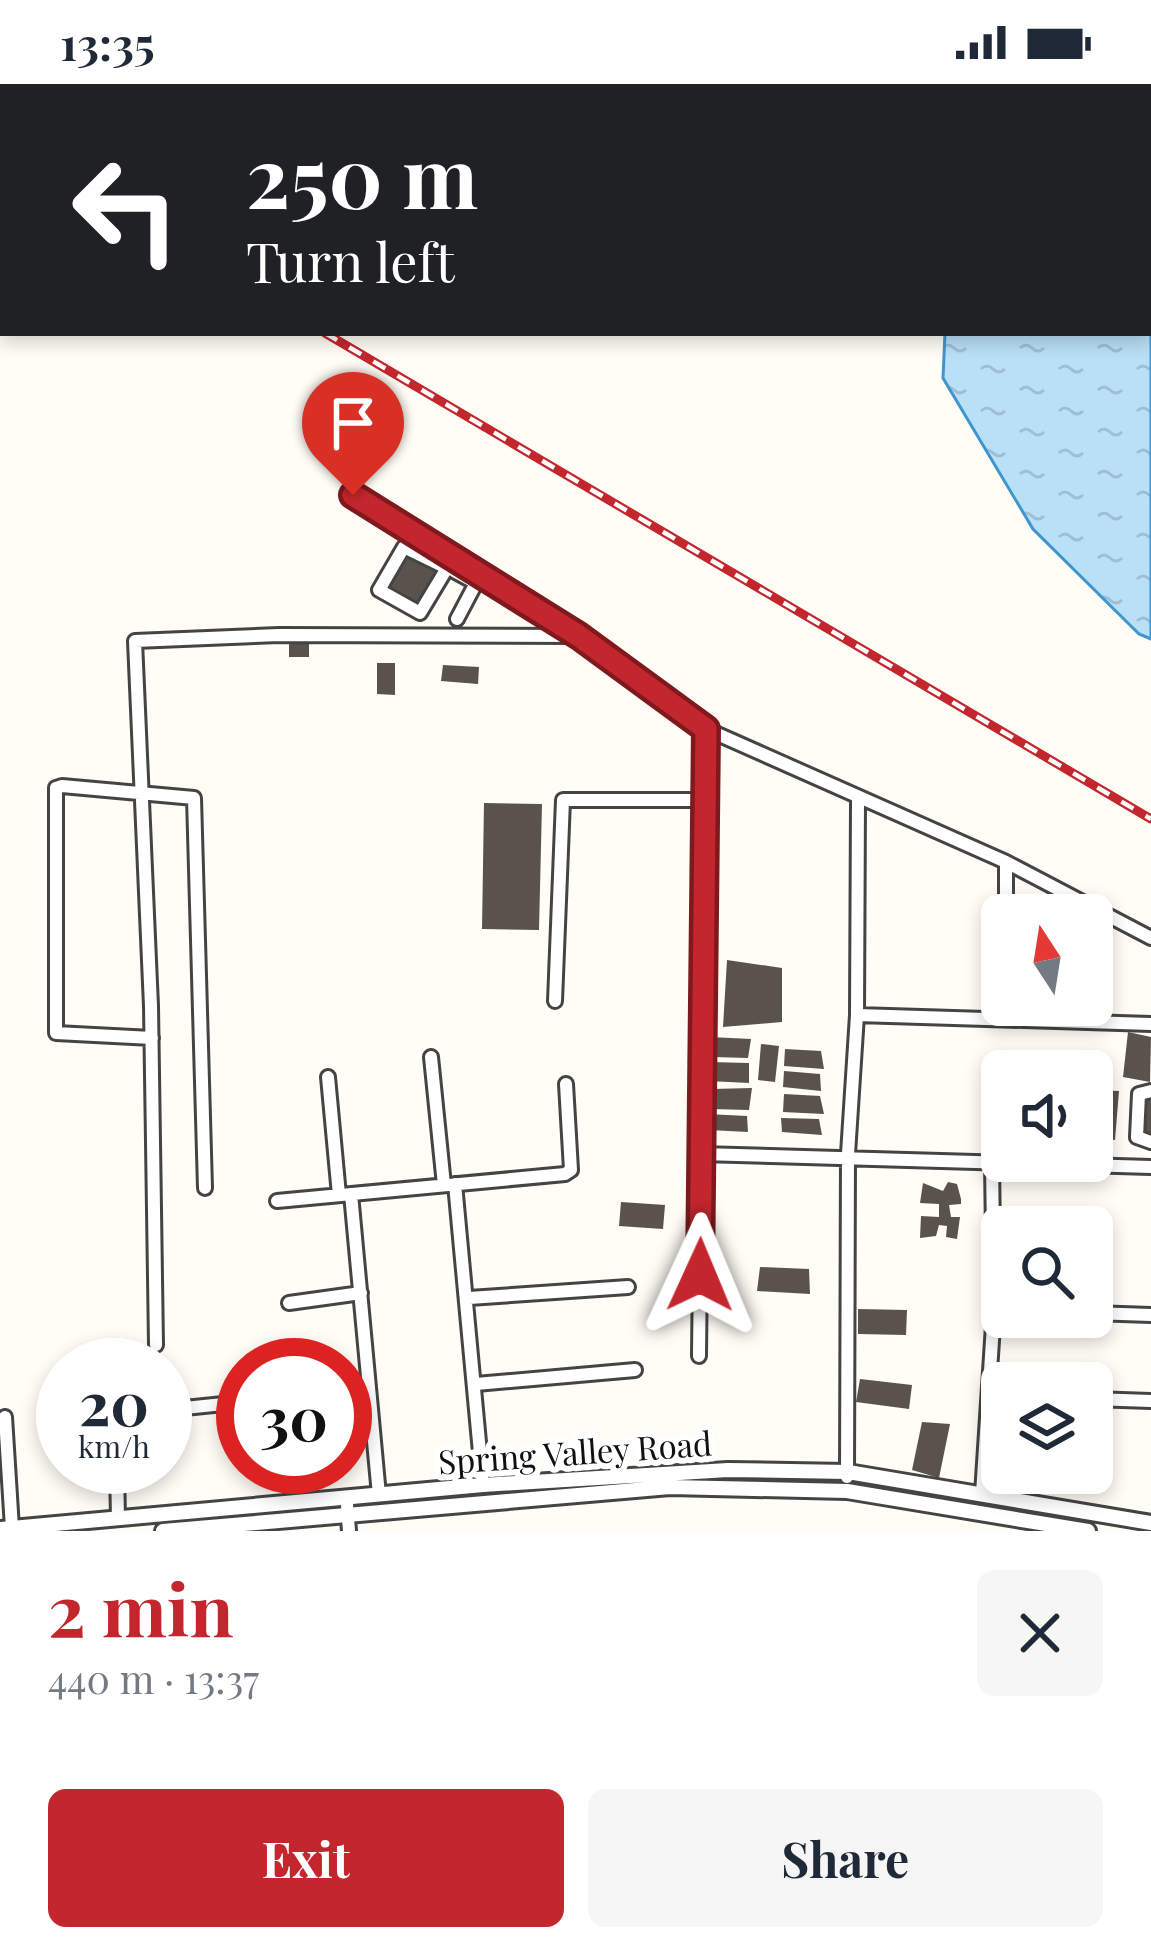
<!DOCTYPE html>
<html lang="en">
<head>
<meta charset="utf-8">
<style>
  :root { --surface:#fff; --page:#f6f6f7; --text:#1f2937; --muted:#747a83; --accent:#c4262e }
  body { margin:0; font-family:"Playfair Display",serif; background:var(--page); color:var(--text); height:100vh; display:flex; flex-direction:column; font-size:45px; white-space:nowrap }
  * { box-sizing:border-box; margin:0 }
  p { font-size:39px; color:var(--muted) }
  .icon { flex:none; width:66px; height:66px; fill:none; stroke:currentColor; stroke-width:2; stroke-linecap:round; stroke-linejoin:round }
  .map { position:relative; height:1447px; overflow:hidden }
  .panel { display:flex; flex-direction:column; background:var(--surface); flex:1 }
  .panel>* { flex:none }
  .top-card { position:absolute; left:0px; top:0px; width:1152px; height:252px; box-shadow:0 6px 18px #0003; background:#202124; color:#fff; overflow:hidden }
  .needle { width:78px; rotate:348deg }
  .tools { position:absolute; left:981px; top:810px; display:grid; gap:24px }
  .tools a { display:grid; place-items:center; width:132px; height:132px; border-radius:18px; background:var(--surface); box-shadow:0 6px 18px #0003; font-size:60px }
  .speed { position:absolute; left:36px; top:1254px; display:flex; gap:24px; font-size:60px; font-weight:700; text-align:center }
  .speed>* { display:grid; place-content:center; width:156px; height:156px; border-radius:50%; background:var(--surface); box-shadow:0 6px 18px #0003; line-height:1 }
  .speed small { font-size:30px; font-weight:400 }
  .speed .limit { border:18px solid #d22; background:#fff; color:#111 }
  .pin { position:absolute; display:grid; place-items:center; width:102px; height:102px; color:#fff; margin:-123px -51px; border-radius:50% 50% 50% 0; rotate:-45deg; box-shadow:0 0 12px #0007 }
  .pin .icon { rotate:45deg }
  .me { position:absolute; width:132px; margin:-66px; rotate:1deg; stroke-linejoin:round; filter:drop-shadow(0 0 9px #0008) }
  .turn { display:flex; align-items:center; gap:42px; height:252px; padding:0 48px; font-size:54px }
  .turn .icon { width:156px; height:156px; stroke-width:2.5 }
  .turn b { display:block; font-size:84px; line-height:102px }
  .round { display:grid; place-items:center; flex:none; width:126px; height:126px; border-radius:18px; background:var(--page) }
  .headline { display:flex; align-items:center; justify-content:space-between; height:204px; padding:0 48px }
  h1 { font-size:72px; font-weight:700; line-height:90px; color:var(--accent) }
  .button { display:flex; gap:24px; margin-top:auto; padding:24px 48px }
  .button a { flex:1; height:138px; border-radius:18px; background:var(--accent); color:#fff; font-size:48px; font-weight:700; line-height:138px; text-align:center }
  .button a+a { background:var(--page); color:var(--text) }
  .status { display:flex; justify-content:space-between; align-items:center; height:84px; padding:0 60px; background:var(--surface); direction:ltr }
  .status svg { height:33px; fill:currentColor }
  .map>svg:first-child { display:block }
</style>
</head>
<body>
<div class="status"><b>13:35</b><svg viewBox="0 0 49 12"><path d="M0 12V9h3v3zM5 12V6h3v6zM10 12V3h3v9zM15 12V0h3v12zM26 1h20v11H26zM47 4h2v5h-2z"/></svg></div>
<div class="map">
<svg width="1151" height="1447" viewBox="0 0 1151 1447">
  <defs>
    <pattern id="water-ripples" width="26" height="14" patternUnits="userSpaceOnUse" patternTransform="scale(3)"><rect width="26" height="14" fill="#b9e0f7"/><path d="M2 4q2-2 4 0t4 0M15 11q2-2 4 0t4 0" fill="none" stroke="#9ebfd3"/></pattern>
  </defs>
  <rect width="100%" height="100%" fill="#fffdf5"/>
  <path fill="url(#water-ripples)" stroke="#3f96cf" stroke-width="3" d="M1151,122v433l-12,-5 -106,-105 -90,-151 2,-45h204z"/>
  <path fill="#5a524d" d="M403,465l39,20 -22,41 -39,-21z
    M289,557l20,1v15h-20z
    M377,579h18v32l-18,-1z
    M443,581l36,2 -1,17 -37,-3z
    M484,719l58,1 -3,126 -57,-1z
    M727,876l55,8v54l-59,5z
    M1128,948l23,5 -1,45 -27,-5z
    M710,953l41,2 -3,19 -36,-1z
    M761,960l18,2 -4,36 -17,-2z
    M785,965l36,2 3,18 -40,-3z
    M710,978l39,1v20l-41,-2z
    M784,987l36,3 1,17 -38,-4z
    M752,1004l-3,22 -38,-1v-20z
    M1094,1006l25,1 -4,49 -23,-2z
    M784,1010l36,2 4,18 -41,-2z
    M1143,1010h8v43h-9z
    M707,1030l40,2 1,16 -39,-2z
    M781,1034l38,1 3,16 -40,-3z
    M948,1098l9,2 4,15v5l-12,1 2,12h9l-3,22 -11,-2 1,-11 -8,-1 -3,11 -16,2 1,-22 18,1v-13l-19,-1 3,-20 20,8z
    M621,1118l44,3 -2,24 -44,-3z
    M760,1183l49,2 1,25 -53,-3z
    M858,1225l49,1 -1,25 -48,-1z
    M860,1295l52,6 -3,24 -53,-7z
    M922,1338l28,2 -11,54 -27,-8z"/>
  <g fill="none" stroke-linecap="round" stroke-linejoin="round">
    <g stroke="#444" stroke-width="18">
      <path id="minor" d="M353,411l226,141 127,93 300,133 145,76
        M404,463l43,21 -27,45 -41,-23z
        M454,487l22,12 -19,36
        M1006,778v53
        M555,917l8,-201h142
        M857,931l294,9
        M152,954l-96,-5v-245l6,-2 132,12 11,390
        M431,973l13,128
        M328,993l11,118
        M1151,1007l-12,3 -2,43 14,5
        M701,1070l450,13
        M455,1100l28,301
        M351,1110l28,301
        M277,1117l288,-27 6,-4 -5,-86
        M469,1214l159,-11
        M289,1219l72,-10
        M1092,1229l59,2
        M156,1261l-5,-339 -16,-365 144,-6 300,1
        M699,1272l7,-627
        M476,1300l159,-14
        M345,1309l24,-2
        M1092,1315l59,2
        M165,1326l78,-8
        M5,1333l7,111
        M117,1383l1,52
        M847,1393l1,-323 9,-139 1,-214
        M982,1410l12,-184 -2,-148
        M347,1421l2,26"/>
    </g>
    <g stroke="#444" stroke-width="20">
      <path id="tertiary" d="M0,1445l483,-44 245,-15 120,2 303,51
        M163,1447l507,-44 177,4 241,40"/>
    </g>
    <use href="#minor" stroke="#fff" stroke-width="12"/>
    <use href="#tertiary" stroke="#fff" stroke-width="14"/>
    <g stroke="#c4262e" stroke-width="9">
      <path id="rail" d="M0,105l3,1
        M325,249l826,486"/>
    </g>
    <use href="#rail" stroke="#fff" stroke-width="4.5" stroke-dasharray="14" stroke-linecap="butt"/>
  </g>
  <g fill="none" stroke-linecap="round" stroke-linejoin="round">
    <g stroke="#7f191e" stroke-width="30">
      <path id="route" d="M353,411l226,141 127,93 -6,546"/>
    </g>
    <use href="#route" stroke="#c4262e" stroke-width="21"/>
  </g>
  <g text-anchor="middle" stroke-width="12" stroke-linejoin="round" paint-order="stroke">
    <g font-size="33" fill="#111" stroke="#fff">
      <text transform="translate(575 1369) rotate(-4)" y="12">Spring Valley Road</text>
    </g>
  </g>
</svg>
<div class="tools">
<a><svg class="needle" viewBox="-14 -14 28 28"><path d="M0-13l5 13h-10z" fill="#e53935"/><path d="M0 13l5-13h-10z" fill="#747a83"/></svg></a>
<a><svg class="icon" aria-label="sound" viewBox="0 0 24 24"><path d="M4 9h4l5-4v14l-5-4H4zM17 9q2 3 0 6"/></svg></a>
<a><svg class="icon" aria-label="search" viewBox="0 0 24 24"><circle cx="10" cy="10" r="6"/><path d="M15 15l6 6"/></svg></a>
<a><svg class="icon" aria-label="layers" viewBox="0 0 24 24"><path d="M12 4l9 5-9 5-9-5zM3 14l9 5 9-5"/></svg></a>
</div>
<div class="speed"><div>20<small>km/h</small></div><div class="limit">30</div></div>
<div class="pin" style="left:353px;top:411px;background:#d93025"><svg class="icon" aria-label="arrive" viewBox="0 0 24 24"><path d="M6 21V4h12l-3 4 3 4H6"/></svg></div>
<svg class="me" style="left:700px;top:1191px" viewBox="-20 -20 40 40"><path d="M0-17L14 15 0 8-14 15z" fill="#c4262e" stroke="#fff" stroke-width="4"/></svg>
<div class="top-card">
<div class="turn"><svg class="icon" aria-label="left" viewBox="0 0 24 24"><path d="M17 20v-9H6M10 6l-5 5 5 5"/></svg><div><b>250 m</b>Turn left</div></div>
</div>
</div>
<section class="panel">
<div class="headline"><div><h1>2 min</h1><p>440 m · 13:37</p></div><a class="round"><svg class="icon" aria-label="close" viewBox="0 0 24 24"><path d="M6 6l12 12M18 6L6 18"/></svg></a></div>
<div class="button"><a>Exit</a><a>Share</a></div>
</section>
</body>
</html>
